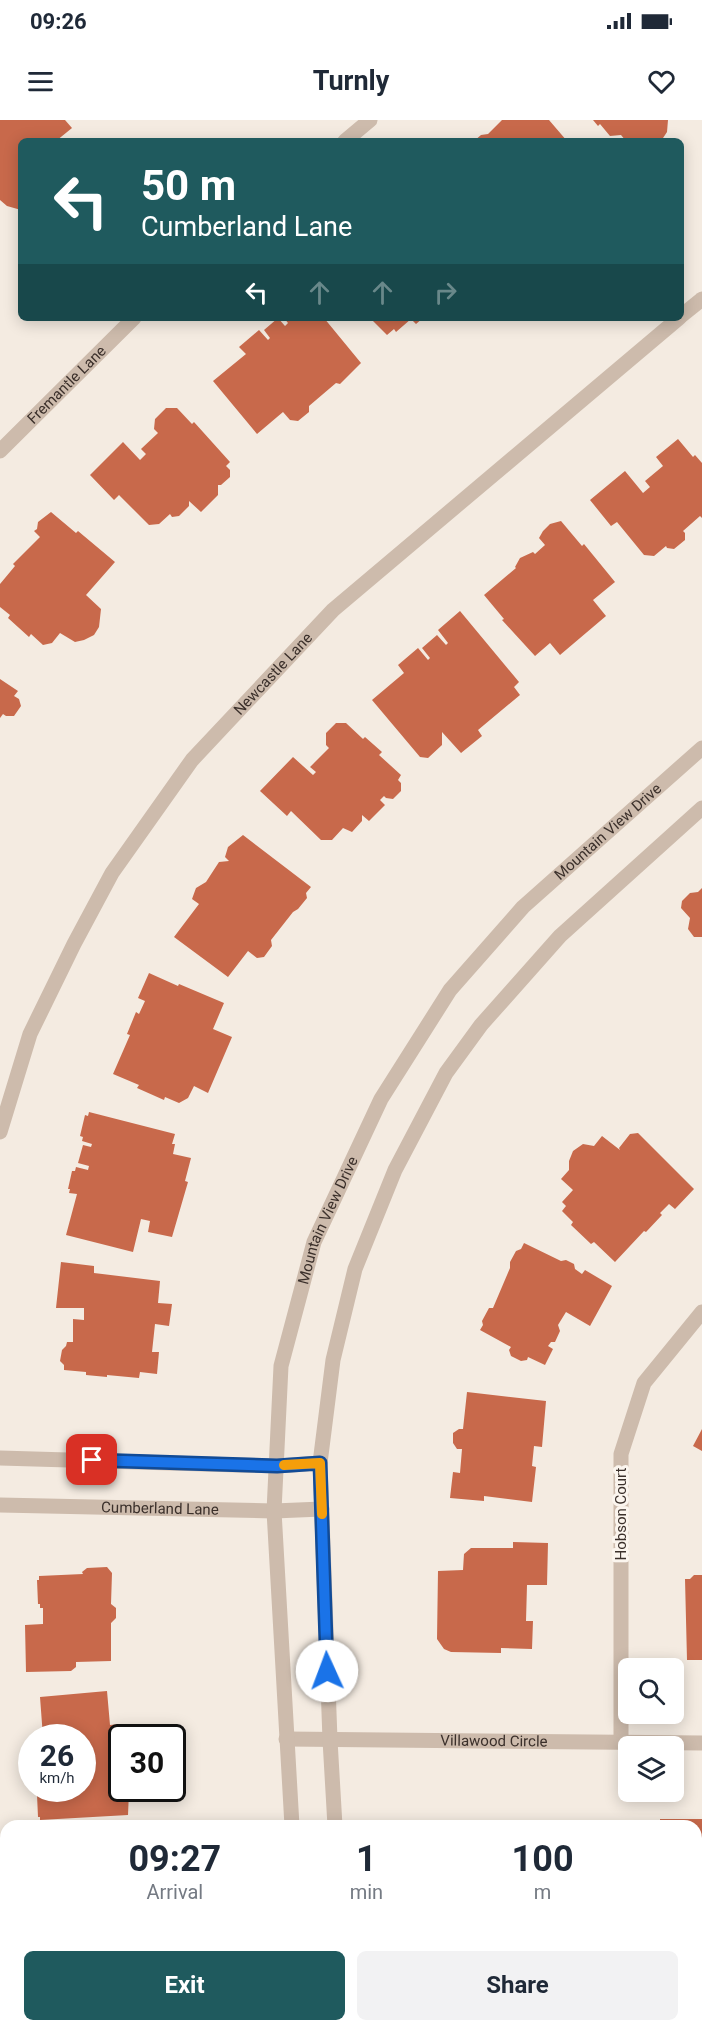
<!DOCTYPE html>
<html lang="en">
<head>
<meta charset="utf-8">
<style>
  :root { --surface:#fff; --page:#f2f2f3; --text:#1f2937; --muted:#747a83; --accent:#1f5a5e }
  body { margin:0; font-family:Roboto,sans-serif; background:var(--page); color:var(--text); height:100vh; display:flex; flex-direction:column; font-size:22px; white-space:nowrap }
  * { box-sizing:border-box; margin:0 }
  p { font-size:20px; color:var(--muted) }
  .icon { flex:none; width:33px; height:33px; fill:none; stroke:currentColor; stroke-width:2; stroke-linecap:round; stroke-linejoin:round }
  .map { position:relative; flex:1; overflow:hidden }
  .side { position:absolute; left:0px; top:1700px; width:702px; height:212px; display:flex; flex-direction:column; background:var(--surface); border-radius:18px 18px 0 0; box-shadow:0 3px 15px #0003 }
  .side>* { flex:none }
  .hud { position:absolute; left:18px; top:18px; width:666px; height:183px; border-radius:9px; box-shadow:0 3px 15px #0003; background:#1f5a5e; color:#fff; overflow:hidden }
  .controls { position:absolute; left:618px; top:1538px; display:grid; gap:12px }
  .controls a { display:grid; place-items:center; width:66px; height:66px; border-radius:9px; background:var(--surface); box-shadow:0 3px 15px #0003; font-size:30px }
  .speed { position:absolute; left:18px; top:1604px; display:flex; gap:12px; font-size:30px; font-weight:700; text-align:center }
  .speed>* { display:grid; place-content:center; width:78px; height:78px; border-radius:50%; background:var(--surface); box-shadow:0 3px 15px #0003; line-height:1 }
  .speed small { font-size:15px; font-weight:400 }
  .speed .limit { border:3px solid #111; border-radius:9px; background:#fff; color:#111 }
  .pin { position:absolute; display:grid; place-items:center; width:51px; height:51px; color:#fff; margin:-26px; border-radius:12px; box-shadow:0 3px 9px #0006 }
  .me { position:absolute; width:66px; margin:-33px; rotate:358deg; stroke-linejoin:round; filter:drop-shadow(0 0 4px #0008) }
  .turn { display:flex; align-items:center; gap:21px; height:126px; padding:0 24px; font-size:27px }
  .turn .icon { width:78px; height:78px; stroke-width:2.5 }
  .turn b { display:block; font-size:42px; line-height:51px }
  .lanes { display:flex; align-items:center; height:57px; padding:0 24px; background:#0003; justify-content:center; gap:30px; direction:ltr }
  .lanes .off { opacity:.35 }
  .eta { display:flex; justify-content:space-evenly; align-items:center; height:102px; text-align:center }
  .eta b { font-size:36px; font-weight:700; line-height:42px }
  .button { display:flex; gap:12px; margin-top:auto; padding:12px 24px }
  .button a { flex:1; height:69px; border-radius:9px; background:var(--accent); color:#fff; font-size:24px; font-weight:700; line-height:69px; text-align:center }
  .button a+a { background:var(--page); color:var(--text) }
  .status { display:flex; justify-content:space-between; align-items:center; height:42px; padding:0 30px; background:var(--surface); direction:ltr }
  .status svg { height:16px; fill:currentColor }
  header { display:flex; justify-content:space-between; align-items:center; height:78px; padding:0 24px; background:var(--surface); font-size:27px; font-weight:700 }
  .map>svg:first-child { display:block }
</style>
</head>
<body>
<div class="status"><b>09:26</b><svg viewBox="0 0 49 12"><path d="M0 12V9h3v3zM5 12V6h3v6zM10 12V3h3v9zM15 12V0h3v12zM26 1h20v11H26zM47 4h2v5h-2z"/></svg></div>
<header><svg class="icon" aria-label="menu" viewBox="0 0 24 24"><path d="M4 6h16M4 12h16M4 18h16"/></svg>Turnly<svg class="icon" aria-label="heart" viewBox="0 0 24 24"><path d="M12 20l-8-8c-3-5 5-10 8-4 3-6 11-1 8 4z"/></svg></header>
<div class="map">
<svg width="702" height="1910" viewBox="0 0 702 1910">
  <rect width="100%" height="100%" fill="#f4ebe1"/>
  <path fill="#c8694b" d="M0,0h65l7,8 -16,13h-35v69l-14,-4 -7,-6z
    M502,0h47l18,21h-93l7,-6 7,-1z
    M593,0h75l-1,12 -6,9h-35l-5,-6 -11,1 -10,-12 -2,2z
    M278,198l7,8 3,-3 -4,-5h40l37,45 -21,21 -4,-1 -27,23v6l-11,9 -8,-1 -7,-8 -26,22 -44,-53 33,-27 -7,-7 20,-17 9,10 2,-2 -6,-8z
    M370,198h53l-7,6 -5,-5 -15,13 -2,-3 -7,6z
    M166,288h11l15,16 2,-2 36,40 -4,4 4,4v7l-9,8h-3v10l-17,17 -12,-11v5l-10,10 -7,1 -2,-3 -11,10 -10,1 -30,-30 -5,5 -24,-25 33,-33 17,18 6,-6 -5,-5 17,-16 -4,-4 1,-10z
    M678,319l15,18 2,-2 7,8v55l-2,-2 -17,15 2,2v7l-11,9 -7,-1 -1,-2 -12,10 -10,-1 -27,-33 -6,4 -21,-26 35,-29 18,22 7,-6 -5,-6 18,-15 -7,-9z
    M51,392l25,21 2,-2 37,31 -29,33 15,14 -2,18 -5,8 -10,5 -9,2 -15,-9 -8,10 -9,2 -12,-11 -2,3 -21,-19 2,-3 -10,-8v-23l15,-18 -2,-2 27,-27 -6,-6 3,-2 1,-7z
    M561,401l21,25 2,-2 31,38 -22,18 13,16 -46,39 -10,-12 -15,13 -33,-36 2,-1 -20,-24 32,-27 -1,-1 5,-9 13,-6 2,2 10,-9 -6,-7 4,-7 7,-7z
    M460,491l59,71 -5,5 6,8 -42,35 4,6 -21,17 -19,-21v13l-14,13 -8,-1 -48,-57 32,-27 -6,-8 20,-17 10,12 2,-2 -8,-10 15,-13 9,10 2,-2 -10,-13z
    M0,559l18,12 -4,5 5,3 2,7 -7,10h-8l-3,-2 -3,4z
    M336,603h10l17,16 2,-2 17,15 -3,3 22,20 -3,5 3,3v8l-8,8 -7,-1 -2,-2 -4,4 5,5 -16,16 -7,-6v6l-10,11 -9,-4 -11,12h-11l-30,-29 -4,5 -27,-25 33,-34 20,18 3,-3 -6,-5 19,-19 -3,-3v-12z
    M243,715l68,52 -5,6 1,5 -9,11 -5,3 -22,28 1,6 -8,11 -7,1 -9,-7 -20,26 -54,-40 25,-33 -7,-5 4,-11 10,-6 13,-20 10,-1 -4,-4 3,-10z
    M702,768v49h-8l-6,-8 2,-11 -9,-10 1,-7 8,-8 8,-1z
    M149,853l29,13 1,-2 45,19 -11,26 19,8 -24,56 -14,-7 -6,12 -9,5 -14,-6 -1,3 -27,-12 2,-3 -26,-11 17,-39 -3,-1 9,-22 3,2 6,-13 -7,-3z
    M89,992l86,22 -3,10h3l-2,10 18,4 -6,23 3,1 -16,55 -24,-5 2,-11 -9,-2 -8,33 -67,-17 11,-41 -8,-1 1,-4h-2l4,-18h3l1,-4 12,3 1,-4 -11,-3 5,-18 8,2 1,-3 -10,-3 1,-4 -3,-1 5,-21 3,1z
    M638,1013l56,56 -19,20 -6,-5 -9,9 2,2 -16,17 -2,-1 -29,31 -21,-20 -3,2 -20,-19 2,-3 -11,-11 4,-5 -4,-4 11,-12 -12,-11 8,-9v-9l4,-10 10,-7 11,2 8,-10 18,14 -1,-2 11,-14z
    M524,1123l37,18 5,-1 8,4 1,5 7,5 3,-4 27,16 -22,40 -24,-14 -8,13 2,6 -5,11h-4l-3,4 5,3 -8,16 -17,-8 -1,3 -6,1 -10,-5 -2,-6 2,-3 -31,-17 3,-5 -1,-4 7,-13h4l17,-40v-6l6,-11 5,-2z
    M61,1142l33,4v7l66,8 -2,22 14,1 -3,22 -14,-2 -3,28h7l-2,22 -17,-2 -1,6 -32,-3v2l-21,-2v-3l-22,-2v-5l-4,-4 2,-11 4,-4 1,-4h6v-23l11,1v-12h-28z
    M467,1272l79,9 -4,46 -8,-1 -2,20 4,1 -4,35 -48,-6v5l-34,-3 3,-26 7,1 2,-24h-5l-4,-6v-10l6,-4h4z
    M702,1309v22l-9,-5z
    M513,1422l35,1 -1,42h-20l-1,36h7l-1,28 -31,-1v5l-50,-1 -7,-3 -7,-10 1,-68 25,-1 1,-16 7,-6h42z
    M107,1447l5,6 -1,31 5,4v10l-5,5v38l-35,1v5l-5,4 -45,1 -1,-47 18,-1v-16h-3v-4h-2l-1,-24h2v-4l44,-2 -1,-2 5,-4z
    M694,1455h8v85h-15l-2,-81h5z
    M107,1571l3,34 10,-1 5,4 17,-1 1,10h-21v51h21v2l-14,1 -1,24 -88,5v-3h-2l-1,-22h2l-1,-5h3v-2h41v-51h-39l-3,-40z
    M660,1699h42v107h-6v-100h-36z
    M50,1905h70v5h-70z"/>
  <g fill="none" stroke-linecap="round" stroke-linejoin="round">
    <g stroke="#cdbbac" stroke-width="15">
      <path d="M345,21l25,-21"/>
      <path d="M681,196l21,-17"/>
      <path id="s1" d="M0,331l134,-133"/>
      <path id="s2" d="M0,1012l30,-98 44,-90 38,-71 80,-113 141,-150 346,-292"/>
      <path d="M0,1338l277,8 43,-3"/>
      <path id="s3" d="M0,1385l274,6 48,-2"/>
      <path id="s4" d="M286,1619l416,4"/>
      <path d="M621,1621v-287l23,-71 58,-71"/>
      <path id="s5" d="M292,1706l-18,-315 7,-145 33,-124 67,-143 69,-109 73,-83 179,-159"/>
      <path d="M335,1706l-5,-86 -10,-277 13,-103 22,-91 40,-99 51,-97 35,-48 79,-89 142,-128"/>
      <path d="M305,1905v5"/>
      <path d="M348,1905v5"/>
    </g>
  </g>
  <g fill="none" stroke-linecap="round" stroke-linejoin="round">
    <g stroke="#114b97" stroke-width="15">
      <path id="route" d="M92,1340l185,6 43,-3 7,208"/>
    </g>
    <use href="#route" stroke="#1a73e8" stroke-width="10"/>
    <path stroke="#f59e0b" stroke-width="10" d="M284,1345l36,-2 2,51"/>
  </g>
  <g text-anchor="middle" stroke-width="6" stroke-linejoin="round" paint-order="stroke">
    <g font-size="15" fill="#3b302b" stroke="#fbf5ee">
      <text dy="5" stroke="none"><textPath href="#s1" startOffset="94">Fremantle Lane</textPath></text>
      <text dy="5" stroke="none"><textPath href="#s2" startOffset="540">Newcastle Lane</textPath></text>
      <text dy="5" stroke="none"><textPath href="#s5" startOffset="1100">Mountain View Drive</textPath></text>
      <text dy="5" stroke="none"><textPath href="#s5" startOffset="614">Mountain View Drive</textPath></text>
      <text dy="5" stroke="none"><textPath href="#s3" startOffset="160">Cumberland Lane</textPath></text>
      <text transform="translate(621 1394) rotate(-90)" y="5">Hobson Court</text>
      <text dy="5" stroke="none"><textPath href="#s4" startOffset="208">Villawood Circle</textPath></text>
    </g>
  </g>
</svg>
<div class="controls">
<a><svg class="icon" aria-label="search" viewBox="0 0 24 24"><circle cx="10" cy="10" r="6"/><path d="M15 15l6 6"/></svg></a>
<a><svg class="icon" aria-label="layers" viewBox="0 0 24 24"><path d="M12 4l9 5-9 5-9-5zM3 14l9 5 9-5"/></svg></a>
</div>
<div class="speed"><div>26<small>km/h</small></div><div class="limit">30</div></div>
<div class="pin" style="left:92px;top:1340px;background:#d93025"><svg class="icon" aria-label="arrive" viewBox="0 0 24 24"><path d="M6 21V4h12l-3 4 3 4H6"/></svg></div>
<svg class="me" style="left:327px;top:1551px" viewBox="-20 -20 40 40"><circle r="19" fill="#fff"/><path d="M0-13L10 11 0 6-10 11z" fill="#1a73e8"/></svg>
<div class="hud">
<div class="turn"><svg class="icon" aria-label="left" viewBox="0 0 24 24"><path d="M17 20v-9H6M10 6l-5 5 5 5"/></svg><div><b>50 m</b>Cumberland Lane</div></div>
<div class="lanes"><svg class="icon" aria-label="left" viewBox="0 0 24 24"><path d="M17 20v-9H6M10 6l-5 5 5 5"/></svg><svg class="icon off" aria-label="ahead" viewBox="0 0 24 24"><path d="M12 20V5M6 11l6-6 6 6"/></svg><svg class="icon off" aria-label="ahead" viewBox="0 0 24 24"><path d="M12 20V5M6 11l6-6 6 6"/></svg><svg class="icon off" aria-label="right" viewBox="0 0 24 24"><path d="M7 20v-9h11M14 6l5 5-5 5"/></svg></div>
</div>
<section class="side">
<div class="eta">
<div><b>09:27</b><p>Arrival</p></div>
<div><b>1</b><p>min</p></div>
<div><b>100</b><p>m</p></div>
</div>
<div class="button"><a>Exit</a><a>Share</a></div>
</section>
</div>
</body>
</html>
